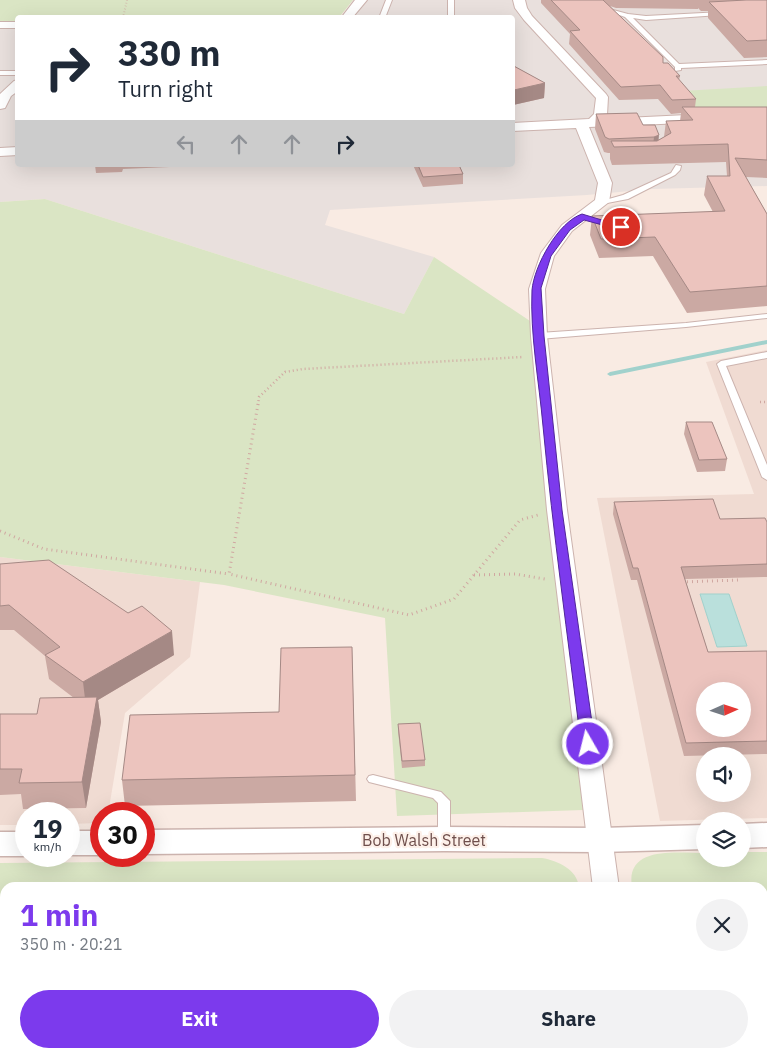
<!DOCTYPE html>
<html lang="en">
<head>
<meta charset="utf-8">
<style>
  :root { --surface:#fff; --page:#f2f2f3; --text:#1f2937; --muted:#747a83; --accent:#7c3aed }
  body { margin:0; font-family:"IBM Plex Sans",sans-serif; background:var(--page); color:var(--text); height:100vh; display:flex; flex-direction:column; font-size:19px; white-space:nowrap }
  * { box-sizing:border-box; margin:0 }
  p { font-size:16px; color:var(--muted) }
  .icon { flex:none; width:28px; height:28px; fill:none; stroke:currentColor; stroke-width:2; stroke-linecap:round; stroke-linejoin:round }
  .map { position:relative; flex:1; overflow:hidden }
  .details { position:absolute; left:0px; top:882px; width:768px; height:176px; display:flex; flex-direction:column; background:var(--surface); border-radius:15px 15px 0 0; box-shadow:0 5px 20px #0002 }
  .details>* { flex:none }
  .guide { position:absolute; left:15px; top:15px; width:500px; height:152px; border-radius:5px; box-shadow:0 5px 20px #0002; background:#fff; color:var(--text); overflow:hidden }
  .needle { width:32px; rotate:87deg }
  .controls { position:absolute; left:696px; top:682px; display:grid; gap:10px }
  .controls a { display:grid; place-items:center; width:55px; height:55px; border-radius:50%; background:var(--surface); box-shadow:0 5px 20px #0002; font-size:25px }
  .speed { position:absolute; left:15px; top:802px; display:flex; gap:10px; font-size:25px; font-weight:700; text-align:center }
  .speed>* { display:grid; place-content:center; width:65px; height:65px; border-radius:50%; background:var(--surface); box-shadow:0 5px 20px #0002; line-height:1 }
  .speed small { font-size:12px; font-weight:400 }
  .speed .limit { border:8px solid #d22; background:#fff; color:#111 }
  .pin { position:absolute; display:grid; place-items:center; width:42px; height:42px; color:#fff; margin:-21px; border:2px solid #fff; border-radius:50%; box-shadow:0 1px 5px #0007 }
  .me { position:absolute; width:55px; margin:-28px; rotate:352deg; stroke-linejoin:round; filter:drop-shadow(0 0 4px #0008) }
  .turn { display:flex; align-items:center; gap:18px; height:105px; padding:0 20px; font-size:22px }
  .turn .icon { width:65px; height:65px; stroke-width:2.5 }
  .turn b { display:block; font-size:35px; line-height:42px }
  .lanes { display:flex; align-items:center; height:48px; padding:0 20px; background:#0003; justify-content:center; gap:25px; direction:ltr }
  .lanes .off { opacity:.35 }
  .round { display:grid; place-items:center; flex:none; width:52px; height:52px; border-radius:26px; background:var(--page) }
  .summary { display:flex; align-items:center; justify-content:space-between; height:85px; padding:0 20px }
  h1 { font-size:30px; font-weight:800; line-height:38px; color:var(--accent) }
  .action { display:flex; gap:10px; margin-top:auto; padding:10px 20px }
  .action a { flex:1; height:58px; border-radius:30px; background:var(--accent); color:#fff; font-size:20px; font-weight:800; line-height:58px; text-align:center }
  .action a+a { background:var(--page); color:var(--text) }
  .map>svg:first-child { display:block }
</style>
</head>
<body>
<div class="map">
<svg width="767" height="1058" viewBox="0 0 767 1058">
  <rect width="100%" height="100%" fill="#f9ebe3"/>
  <path fill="#f0dbd2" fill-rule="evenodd" d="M767,350v468l-107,3 -63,-323 157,-4 -48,-132zM705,691h37v38h-37zM705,756h37v38h-37z
    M0,557l200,25 -10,75 -65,56 -17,101h-7v9l-32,1v-10h-43v11h-26z"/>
  <path fill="#e9e0dd" d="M353,0h414v186l-115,3 -65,6 -257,15 -5,15 109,32 -30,57 -359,-115 -45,3v-176h17l1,139h494v-147l-171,-1z"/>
  <path fill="#dae5c4" d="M0,0h353l-12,15 -9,2 -314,1 -1,5 -17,1z
    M767,86v26l-68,4 -17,-25z
    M45,199l359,115 30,-57 96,64 53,489 -186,6 -12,-198 -161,-33 -224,-28v-355z
    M743,852h24v206h-110v-4h105v-166l-130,-1c-7,-42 45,-34 73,-34v6h37z
    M542,858c16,3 35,11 37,29l-574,1v166h575l7,4 -5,-4h21l1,4h-604v-195z"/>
  <path fill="#bae0dc" stroke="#a1d1cc" d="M700,594h29l18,52 -30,1z"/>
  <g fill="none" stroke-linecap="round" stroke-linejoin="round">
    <path fill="#a1d1cc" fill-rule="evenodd" d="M767,340v4l-157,32 -3,-2 3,-2z"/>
    <g stroke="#ccb3ae" stroke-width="2">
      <path id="service" d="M386,0h6l-7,18h-6z
        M448,0h6v18h-6z
        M602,7l26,7 18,2 76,-4 1,1 -3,2 -74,5 -13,-2 46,46 88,-4v4l-86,4v2l-6,1v-4l-50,-50 -23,-8z
        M0,71h18v4h-18z
        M676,165l5,1 -1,4 -5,5 -47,24 -26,5 -4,-2 25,-7 48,-22z
        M767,314v4l-81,9 -147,12 -4,-3 4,-3 147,-10z
        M767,352v6l-41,8 41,99v15l-5,-3 -45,-113 4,-3z
        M373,775l68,17 9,9v38l-2,3 -4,2 -4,-2 -2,-3v-36l-5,-5 -64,-16 -2,-3 2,-3z
        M0,902h5v10h-5z
        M767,944v15l-5,1v-15z
        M679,1054h15l-2,4h-15z"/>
    </g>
    <g stroke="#ccb3ae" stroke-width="2">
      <path id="minor" d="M355,0h12l-15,18h-11z
        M513,0h12l2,8 5,8 74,78 2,3 -1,18 -3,4 104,-5 7,4 -7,4 -119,5 23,56 -3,19 -37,29 -18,25 -9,33 2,47 20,174 52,378h-26l-46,-378 -16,-174 -2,-47 12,-36 21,-28 33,-25 3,-17 -22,-55 -64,3v-8l77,-4 5,-5 2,-16 -72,-78 -9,-12z
        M0,22h18v6h-18z
        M18,80v11l-7,5 -6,12 -5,1v-15l14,-13z
        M18,147v8l-18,1v-8z
        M611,1054h28l1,4h-28z"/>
    </g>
    <g stroke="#ccb3ae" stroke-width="3">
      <path id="tertiary" d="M767,823v24l-25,1v-24z
        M705,825v24l-104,3 -157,-1 -300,3v-24l300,-3 157,1z
        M69,831h32v24h-32z
        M0,832h26v24h-26z"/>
    </g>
    <path stroke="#d0a7a1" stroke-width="2" stroke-dasharray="0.5 2.5" stroke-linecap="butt" d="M123,18l4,-18"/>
    <path stroke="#d0a7a1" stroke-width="2.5" stroke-dasharray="1 3" stroke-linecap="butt" d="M760,402h7
      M258,405l1,-8 26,-25 18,-3 220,-12"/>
    <path stroke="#d0a7a1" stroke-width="3" stroke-dasharray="1 4" stroke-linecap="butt" d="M258,404l-29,170 180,41 45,-16 66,-79 18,-5
      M0,531l44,18 185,25
      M474,575l41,-1 30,5
      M682,582l57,-2"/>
    <use href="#service" fill="#fff" fill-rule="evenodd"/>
    <use href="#minor" fill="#fff" fill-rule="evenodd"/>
    <use href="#tertiary" fill="#fff" fill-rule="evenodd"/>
  </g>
  <path fill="#cba9a3" d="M541,0h226v57l-23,1 -36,-40v-7h-7l-3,-3v1l-82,-1 -6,-2 53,57 17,13 -1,4 17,19 -1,8h72v71l-21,-1 21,37v92l-80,7 -34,-57 -54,2 -9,-23 2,-19 121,-4 -9,-17 3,-19h20l-1,-14 -114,3 -2,-6v-6h-2l-4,-1 -9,-23 1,-15 47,11 16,15 5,-3 2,-16h14l1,-8 -10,1 -13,-15 -39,1 -50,-56 1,-10 -29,-31z
    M512,65l33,18 -1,15 -31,7 -1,-1z
    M95,165h75v2l-47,2 -1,3 -26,1z
    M413,165h46l4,9v10l-40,3z
    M686,422l41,37 -2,12 -28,1 -13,-38z
    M614,502l106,17 47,3v55l-82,2 23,73 59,-1v103l-83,2 -47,-176h-6l-18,-66z
    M0,564l174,91 -76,45 3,22 -15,86 -63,1 -2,-15 -21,1v-81h37l37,-16 -25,-19 -4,-23 -31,-26h-14z
    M352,647l4,154 -231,5 -3,-26 157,-68z
    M398,724l27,36v6l-23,2 -4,-37z"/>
  <path fill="#a58985" d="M545,83l-1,15 -31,7 1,-15z
    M659,135l-1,11h-5l1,-9z
    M172,631l2,24 -76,45 3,22 -15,86 -4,-26 4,-75 -3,-25z
    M564,1054h4l-1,4h-7z"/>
  <path fill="#ecc4be" stroke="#a58985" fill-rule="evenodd" d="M551,0h52l60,57v6h5l12,13h-4l20,23 -24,1 -12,-15 -39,2 -51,-56 10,-1z
    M746,0h21v40l-20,1 -38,-39z
    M512,65l33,18 -31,7 -2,-1z
    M682,107h85v53l-32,-2 32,56v72l-77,6 -35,-55 -54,2 -9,-23 133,-5 -18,-35h23l-2,-32 -114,3 -3,-6h46l14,-8 -5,-12 27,-1z
    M637,113l6,12h12l4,10 -5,2 -45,2 -4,-2 -9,-23z
    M418,165h41l4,9 -40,3z
    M686,422h26l15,37 -28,1z
    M713,499l7,20 45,-1 2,4v42l-86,3 27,85 59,-1v90l-81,2 -48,-175h-5l-19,-66zM705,691h37v38h-37z
    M49,560l79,53 14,-7 30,25 -89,51 -38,-27 15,-8 -51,-42 -9,1v-42z
    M352,647l3,128 -233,5 8,-65 149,-3 2,-64z
    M97,697l-15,85 -63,1 3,-14h-22v-55h37l3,-16z
    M420,723l5,37 -23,1 -4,-37z
    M253,1054h311l-4,4h-312z"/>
  <path fill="#7c3aed" stroke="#51269a" d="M582,214l43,13 -4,3 -37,-10 -14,10 -19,26 -10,32 3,48 18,174 33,234 -2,4h-10l-2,-4c-13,-106 -28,-212 -38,-318 -4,-45 -13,-91 -11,-136 2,-24 26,-68 50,-76z"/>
  <g text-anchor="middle" stroke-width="4.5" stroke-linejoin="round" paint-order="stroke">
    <g font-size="16" fill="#6f4f4c" stroke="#fdf0e9">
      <text x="424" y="846">Bob Walsh Street</text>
    </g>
  </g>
</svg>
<div class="controls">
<a><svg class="needle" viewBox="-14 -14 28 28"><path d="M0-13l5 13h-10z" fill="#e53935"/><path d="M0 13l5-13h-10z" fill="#747a83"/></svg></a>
<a><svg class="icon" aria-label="sound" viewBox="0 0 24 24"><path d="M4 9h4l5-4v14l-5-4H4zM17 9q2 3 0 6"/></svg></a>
<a><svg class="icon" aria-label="layers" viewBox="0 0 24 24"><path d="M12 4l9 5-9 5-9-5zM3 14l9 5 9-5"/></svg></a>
</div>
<div class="speed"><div>19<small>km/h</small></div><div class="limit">30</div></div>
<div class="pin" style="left:621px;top:227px;background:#d93025"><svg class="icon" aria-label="arrive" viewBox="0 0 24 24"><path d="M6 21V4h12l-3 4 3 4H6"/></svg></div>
<svg class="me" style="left:588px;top:744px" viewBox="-20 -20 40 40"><circle r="17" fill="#7c3aed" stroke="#fff" stroke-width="3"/><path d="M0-11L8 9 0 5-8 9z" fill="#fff"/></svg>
<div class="guide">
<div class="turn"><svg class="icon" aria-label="right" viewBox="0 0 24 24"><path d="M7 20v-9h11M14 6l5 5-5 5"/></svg><div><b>330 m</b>Turn right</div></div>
<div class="lanes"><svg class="icon off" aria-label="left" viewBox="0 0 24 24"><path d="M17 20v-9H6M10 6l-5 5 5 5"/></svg><svg class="icon off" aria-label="ahead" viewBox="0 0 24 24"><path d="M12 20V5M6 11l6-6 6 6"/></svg><svg class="icon off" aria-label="ahead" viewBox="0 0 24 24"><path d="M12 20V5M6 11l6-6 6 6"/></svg><svg class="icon" aria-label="right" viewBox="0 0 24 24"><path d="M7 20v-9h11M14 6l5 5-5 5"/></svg></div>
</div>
<section class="details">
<div class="summary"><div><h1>1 min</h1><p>350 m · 20:21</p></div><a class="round"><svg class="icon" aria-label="close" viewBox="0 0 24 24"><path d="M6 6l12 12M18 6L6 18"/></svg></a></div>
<div class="action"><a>Exit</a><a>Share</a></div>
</section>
</div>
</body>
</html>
